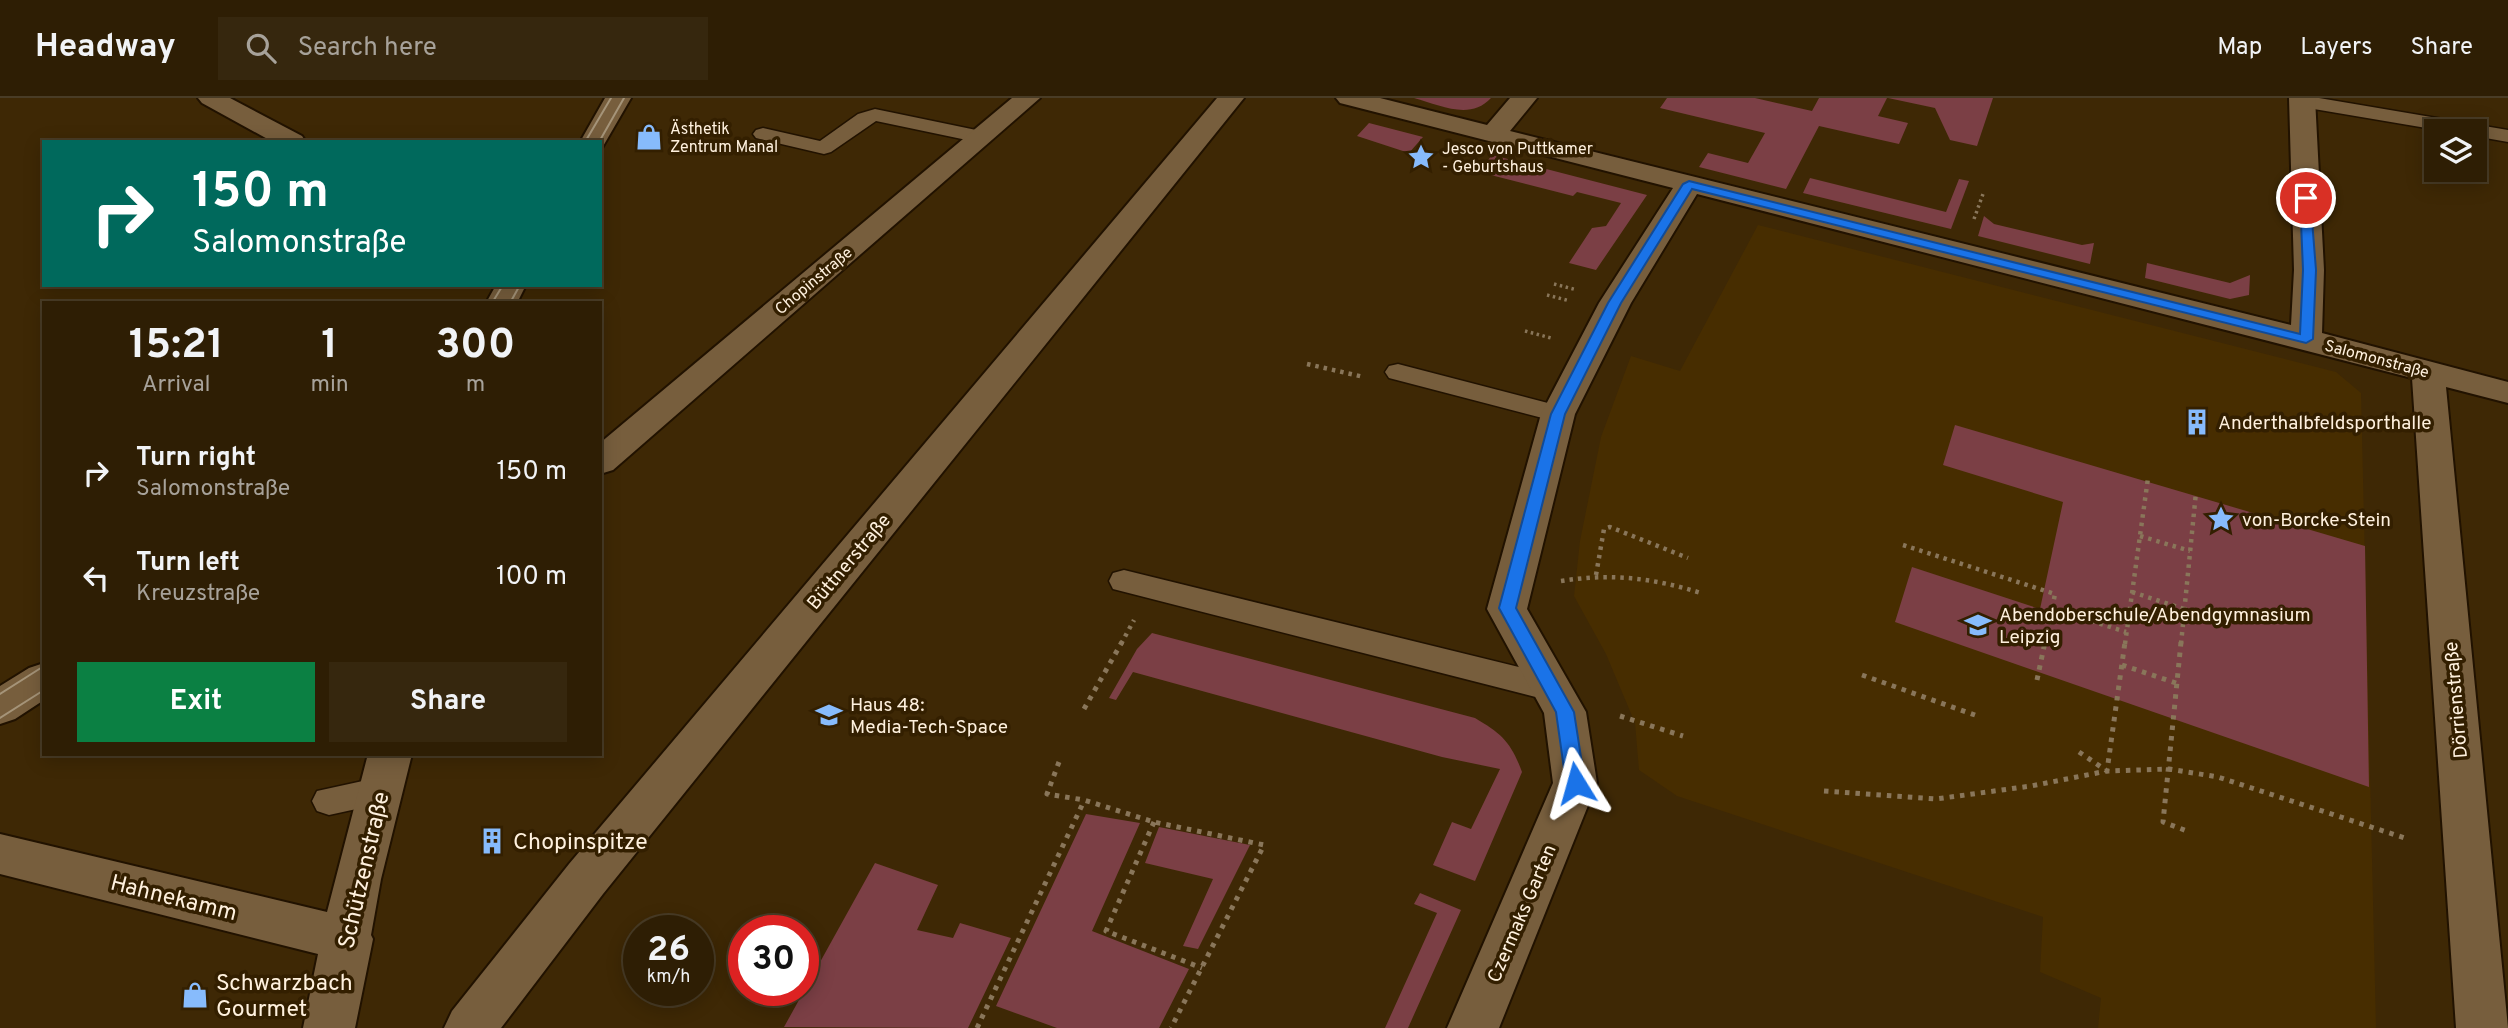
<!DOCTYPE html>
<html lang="en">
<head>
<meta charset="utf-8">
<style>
  :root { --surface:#2e1e04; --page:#36270e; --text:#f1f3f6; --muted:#a7a29a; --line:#493c26; --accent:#0b8043 }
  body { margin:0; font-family:Overpass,sans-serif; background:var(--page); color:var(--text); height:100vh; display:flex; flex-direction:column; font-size:26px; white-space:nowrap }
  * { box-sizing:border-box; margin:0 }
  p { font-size:23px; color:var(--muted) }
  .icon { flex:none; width:38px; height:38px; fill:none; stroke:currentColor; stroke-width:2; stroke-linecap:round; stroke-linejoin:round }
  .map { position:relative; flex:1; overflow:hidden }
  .sheet { position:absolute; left:42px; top:203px; width:560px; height:455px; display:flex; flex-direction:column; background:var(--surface); border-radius:0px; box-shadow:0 4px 18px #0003,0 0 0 2px var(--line) }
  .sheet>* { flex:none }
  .guide { position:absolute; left:42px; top:42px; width:560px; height:147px; border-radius:0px; box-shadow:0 4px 18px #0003,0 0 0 2px var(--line); background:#00695c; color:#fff; overflow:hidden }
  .fabs { position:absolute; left:2424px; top:21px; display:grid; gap:14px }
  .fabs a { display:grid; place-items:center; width:63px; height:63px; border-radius:0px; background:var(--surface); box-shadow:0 4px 18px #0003,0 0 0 2px var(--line); font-size:35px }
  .speed { position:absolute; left:623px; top:817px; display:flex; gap:14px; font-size:35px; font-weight:700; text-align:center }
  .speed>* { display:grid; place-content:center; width:91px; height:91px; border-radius:50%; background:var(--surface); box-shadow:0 4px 18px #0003,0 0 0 2px var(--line); line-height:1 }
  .speed small { font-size:18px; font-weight:400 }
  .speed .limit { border:10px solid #d22; background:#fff; color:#111 }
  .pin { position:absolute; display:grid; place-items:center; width:60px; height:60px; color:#fff; margin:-30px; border:4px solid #fff; border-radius:50%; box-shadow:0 2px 7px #0007 }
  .me { position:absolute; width:77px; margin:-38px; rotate:352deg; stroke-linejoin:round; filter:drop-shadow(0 0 5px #0008) }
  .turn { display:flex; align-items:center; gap:24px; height:147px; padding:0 35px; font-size:32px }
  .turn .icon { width:91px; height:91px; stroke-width:2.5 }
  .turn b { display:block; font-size:49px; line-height:60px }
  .eta { display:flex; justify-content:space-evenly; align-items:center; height:119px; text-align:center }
  .eta b { font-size:42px; font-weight:700; line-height:49px }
  .action { display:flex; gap:14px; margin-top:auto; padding:14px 35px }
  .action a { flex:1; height:80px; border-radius:0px; background:var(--accent); color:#fff; font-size:28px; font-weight:700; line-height:80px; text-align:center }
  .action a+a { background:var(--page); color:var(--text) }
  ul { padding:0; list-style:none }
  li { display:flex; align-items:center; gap:21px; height:105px; padding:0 35px }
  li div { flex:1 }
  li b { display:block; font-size:26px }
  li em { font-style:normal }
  header { display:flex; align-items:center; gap:42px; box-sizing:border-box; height:98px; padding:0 35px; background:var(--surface); border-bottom:2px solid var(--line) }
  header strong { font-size:33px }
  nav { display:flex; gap:38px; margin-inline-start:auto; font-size:24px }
  .search { width:490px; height:63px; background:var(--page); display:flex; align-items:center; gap:18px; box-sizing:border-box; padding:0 24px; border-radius:0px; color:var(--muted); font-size:26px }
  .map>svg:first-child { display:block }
</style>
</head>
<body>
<header>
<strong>Headway</strong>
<div class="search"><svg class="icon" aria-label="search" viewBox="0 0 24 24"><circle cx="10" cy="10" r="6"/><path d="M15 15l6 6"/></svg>Search here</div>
<nav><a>Map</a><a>Layers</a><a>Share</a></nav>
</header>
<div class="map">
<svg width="2508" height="930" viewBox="0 0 2508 930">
  <rect width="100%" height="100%" fill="#3e2805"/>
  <path fill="#472d00" d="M1758,127l578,147 25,21 15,635h-278l3,-30 -61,-26 3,-55 -366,-121 -38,-26 -4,-47 -29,-69 -32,-58 6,-55 21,-104 30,-81 49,15z"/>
  <path fill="#7b3f45" d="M1414,0h77c-21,23 -51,7 -77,0z
    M1667,0h88l57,13 7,-13h68l-9,18 30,7 -9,21 -80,-18 -33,63 -87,-22 9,-14 40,10 17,-30 -105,-25z
    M1888,0h105l-16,48 -27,-6 -15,-32z
    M1369,25l54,14 -14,16 -52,-17z
    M1492,57l155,40 -51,75 -27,-7 23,-35 14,-2 15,-23 -44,-11 -4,4 -94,-24z
    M1810,80l136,34 13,-33 10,2 -18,48 -148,-36z
    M1984,118l10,8 88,21 12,-2 -4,21 -112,-28z
    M2147,165l83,20 20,-8 -1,20 -19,4 -85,-21z
    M1955,327l410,121 4,241 -474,-165 17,-55 128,42 23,-107 -120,-37z
    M1152,535l323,85c27,16 36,24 47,54l-47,109 -42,-16 19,-43 19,7 29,-60 -58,-12 -309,-85 -17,28 -7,-2 28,-49z
    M1086,716l54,9 -48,108 97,38 -30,59h-102l-61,-22z
    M1159,729l91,18 -52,104 -15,-3 30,-67 -68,-16z
    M875,765l63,22 -21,45 36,8 7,-15 51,15 -43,90 -184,-1z
    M1420,795l41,17 -53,118h-23l52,-115 -23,-9z"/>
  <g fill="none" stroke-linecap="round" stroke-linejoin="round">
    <g stroke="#211200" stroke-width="3">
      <path id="service" d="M2294,0h25l189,32v12l-34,-6v-5h-30l-142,-24 -7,-2 -3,-4z
        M875,11l106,22 7,2 3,4 -3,4 -7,2 -105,-22 -45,31 -7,2 -68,-16 -3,-4 3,-4 7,-2 57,13 38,-27z
        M1398,266l169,44 4,6 -4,6 -9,2 -169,-44 -4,-6 4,-6z
        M1124,472l427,105 11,4 5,9 -5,9 -11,4 -438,-112 -4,-8 4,-8z
        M381,679l12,4 5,10 -5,10 -64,14 -12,-4 -5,-10 5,-10z"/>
    </g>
    <g stroke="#211200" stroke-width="4">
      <path id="minor" d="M198,0h32l72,38 4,6h-33l-71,-39z
        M605,0h26l-29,50h-2v-6h-20z
        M1012,0h28l-427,372 -13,4v-31z
        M1217,0h27l-641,796 -102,134h-57l8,-17 117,-147z
        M1336,0h44l107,27 23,-27h27l-27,33 781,194 3,-55 -5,-172h26l9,172 -2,63 186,49v21l-62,-16 62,641h-52l-44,-650 -715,-184 -66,109 -56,111 -48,195 59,103 11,71 -98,245h-52l106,-245 -9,-70 -57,-104 54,-195 58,-111 74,-115 -333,-85z
        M496,187h30l-9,18h-31z
        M44,565v37l-29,19 -15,5v-38l29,-18z
        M368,656h44l-31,125 -10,56 2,4 -18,89h-52l15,-74 -318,-80v-40l327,78z"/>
    </g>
    <path stroke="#89765a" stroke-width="3.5" stroke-dasharray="2.5 3.5" stroke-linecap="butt" d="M1974,121l9,-25
      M1554,186l23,6
      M1547,197l23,6
      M1525,233l26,7"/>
    <path stroke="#89765a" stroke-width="4.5" stroke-dasharray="3.5 5" stroke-linecap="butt" d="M1307,266l57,13
      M2140,438l50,15
      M1903,447l152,49 -10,50
      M1596,477l8,-46 6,-2 78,31
      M1561,483c50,-8 92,-3 140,12
      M2132,494l52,17
      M2051,510l75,24
      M1121,546l13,-24
      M2125,546l23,-166
      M2181,546l15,-152"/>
    <path stroke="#89765a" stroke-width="5" stroke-dasharray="4.5 6" stroke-linecap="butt" d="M2181,544l-18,180 24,9
      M2122,567l54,18
      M1862,577l113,40
      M2037,582l8,-38
      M1084,611l38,-67
      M1620,618l63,20
      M2079,654l28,19 18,-129
      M1059,664l-12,32 37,6 70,22 110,23 -93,183
      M1824,693l112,8 95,-13 76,-15 62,-2 49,8 187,61
      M1154,724l-48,109 96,37
      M977,930l107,-227"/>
    <use href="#service" fill="#775e3d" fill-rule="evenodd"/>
    <use href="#minor" fill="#775e3d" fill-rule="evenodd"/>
    <path stroke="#a59479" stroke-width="2" d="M585,44l26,-44
      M599,44l25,-44
      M492,205l11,-18
      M510,205l10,-18
      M0,596l44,-28
      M0,620l44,-28"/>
  </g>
  <path fill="#1a73e8" stroke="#114b97" stroke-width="2" d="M1689,83l611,153 3,-64 -3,-72 10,-3 6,75 -3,69 -7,4 -614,-154 -71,114 -56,111 -49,194 58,104 11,71 -3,5 -6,2 -7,-2 -3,-5 -10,-71 -57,-104 52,-194 57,-111 75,-119z"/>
  <defs>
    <g id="shop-bare" transform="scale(2.1)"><path d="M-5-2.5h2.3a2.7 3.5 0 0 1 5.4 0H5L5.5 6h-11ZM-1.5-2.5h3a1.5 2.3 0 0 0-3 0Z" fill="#87bbfc" stroke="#331f00" stroke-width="2.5" paint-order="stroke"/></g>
    <g id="sight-bare" transform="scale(2.1)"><path d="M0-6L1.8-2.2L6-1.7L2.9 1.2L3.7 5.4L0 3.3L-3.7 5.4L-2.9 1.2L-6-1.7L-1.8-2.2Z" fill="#87bbfc" stroke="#331f00" stroke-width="2.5" paint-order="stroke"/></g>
    <g id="building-bare" transform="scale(2.1)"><path d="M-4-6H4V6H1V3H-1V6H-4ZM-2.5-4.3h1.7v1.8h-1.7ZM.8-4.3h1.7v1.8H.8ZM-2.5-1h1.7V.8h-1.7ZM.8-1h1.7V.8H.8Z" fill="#87bbfc" stroke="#331f00" stroke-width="2.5" paint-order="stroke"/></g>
    <g id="school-bare" transform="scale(2.1)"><path d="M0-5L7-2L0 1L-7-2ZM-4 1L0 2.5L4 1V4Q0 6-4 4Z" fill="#87bbfc" stroke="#331f00" stroke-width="2.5" paint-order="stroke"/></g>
    <g id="university-bare" transform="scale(2.1)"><path d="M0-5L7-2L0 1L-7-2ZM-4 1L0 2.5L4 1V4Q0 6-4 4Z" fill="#87bbfc" stroke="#331f00" stroke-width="2.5" paint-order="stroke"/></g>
  </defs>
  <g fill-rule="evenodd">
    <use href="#shop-bare" x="649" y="39"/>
    <use href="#sight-bare" x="1421" y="59"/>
    <use href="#building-bare" x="2197" y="324"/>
    <use href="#sight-bare" x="2221" y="421"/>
    <use href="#school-bare" x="1978" y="527"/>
    <use href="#university-bare" x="829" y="617"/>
    <use href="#building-bare" x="492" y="743"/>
    <use href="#shop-bare" x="195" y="897"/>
  </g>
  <g text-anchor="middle" stroke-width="7" stroke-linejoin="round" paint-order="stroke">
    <g font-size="16" fill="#fff1de" stroke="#331f00" text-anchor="start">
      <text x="670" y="36">Ästhetik<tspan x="670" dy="18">Zentrum Manal</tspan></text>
      <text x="1442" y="56">Jesco von Puttkamer<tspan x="1442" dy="18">- Geburtshaus</tspan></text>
    </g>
    <g font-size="16" fill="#fff1de" stroke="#331f00">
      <text transform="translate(813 182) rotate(-40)" y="6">Chopinstraße</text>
      <text transform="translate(2377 260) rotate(15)" y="6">Salomonstraße</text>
    </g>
    <g font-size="19" fill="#fff1de" stroke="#331f00" text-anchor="start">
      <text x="2218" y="331">Anderthalbfeldsporthalle</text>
      <text x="2242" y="428">von-Borcke-Stein</text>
      <text x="1999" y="523">Abendoberschule/Abendgymnasium<tspan x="1999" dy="22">Leipzig</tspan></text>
      <text x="850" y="613">Haus 48:<tspan x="850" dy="22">Media-Tech-Space</tspan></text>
    </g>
    <g font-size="19" fill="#fff1de" stroke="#331f00">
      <text transform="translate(848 463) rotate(-50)" y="7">Büttnerstraße</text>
      <text transform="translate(2455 602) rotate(-95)" y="7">Dörrienstraße</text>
      <text transform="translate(1521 815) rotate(-67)" y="7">Czermaks Garten</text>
    </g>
    <g font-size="23" fill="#fff1de" stroke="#331f00" text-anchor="start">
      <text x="513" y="751">Chopinspitze</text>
      <text x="216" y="892">Schwarzbach<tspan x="216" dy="26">Gourmet</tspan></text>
    </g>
    <g font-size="23" fill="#fff1de" stroke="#331f00">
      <text transform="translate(363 772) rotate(-77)" y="8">Schützenstraße</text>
      <text transform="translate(174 799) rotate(14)" y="8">Hahnekamm</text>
    </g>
  </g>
</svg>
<div class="fabs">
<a><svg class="icon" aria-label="layers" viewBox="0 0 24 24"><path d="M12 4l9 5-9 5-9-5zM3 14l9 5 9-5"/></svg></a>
</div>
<div class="speed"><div>26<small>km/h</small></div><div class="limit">30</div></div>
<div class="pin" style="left:2306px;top:100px;background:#d93025"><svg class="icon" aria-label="arrive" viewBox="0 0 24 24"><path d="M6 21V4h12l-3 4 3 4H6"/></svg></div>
<svg class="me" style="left:1576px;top:685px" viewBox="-20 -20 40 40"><path d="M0-17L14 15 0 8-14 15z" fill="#1a73e8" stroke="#fff" stroke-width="4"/></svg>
<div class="guide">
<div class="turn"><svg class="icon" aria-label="right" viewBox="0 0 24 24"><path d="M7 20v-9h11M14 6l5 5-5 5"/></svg><div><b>150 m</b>Salomonstraße</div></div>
</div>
<section class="sheet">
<div class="eta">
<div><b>15:21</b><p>Arrival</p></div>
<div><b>1</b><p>min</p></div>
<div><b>300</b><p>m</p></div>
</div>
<ul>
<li><svg class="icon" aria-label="right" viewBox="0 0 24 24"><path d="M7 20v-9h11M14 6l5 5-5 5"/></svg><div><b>Turn right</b><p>Salomonstraße</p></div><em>150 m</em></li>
<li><svg class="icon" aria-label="left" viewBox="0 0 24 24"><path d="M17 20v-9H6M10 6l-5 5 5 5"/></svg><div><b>Turn left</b><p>Kreuzstraße</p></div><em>100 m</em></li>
</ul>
<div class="action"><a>Exit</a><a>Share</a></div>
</section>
</div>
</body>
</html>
